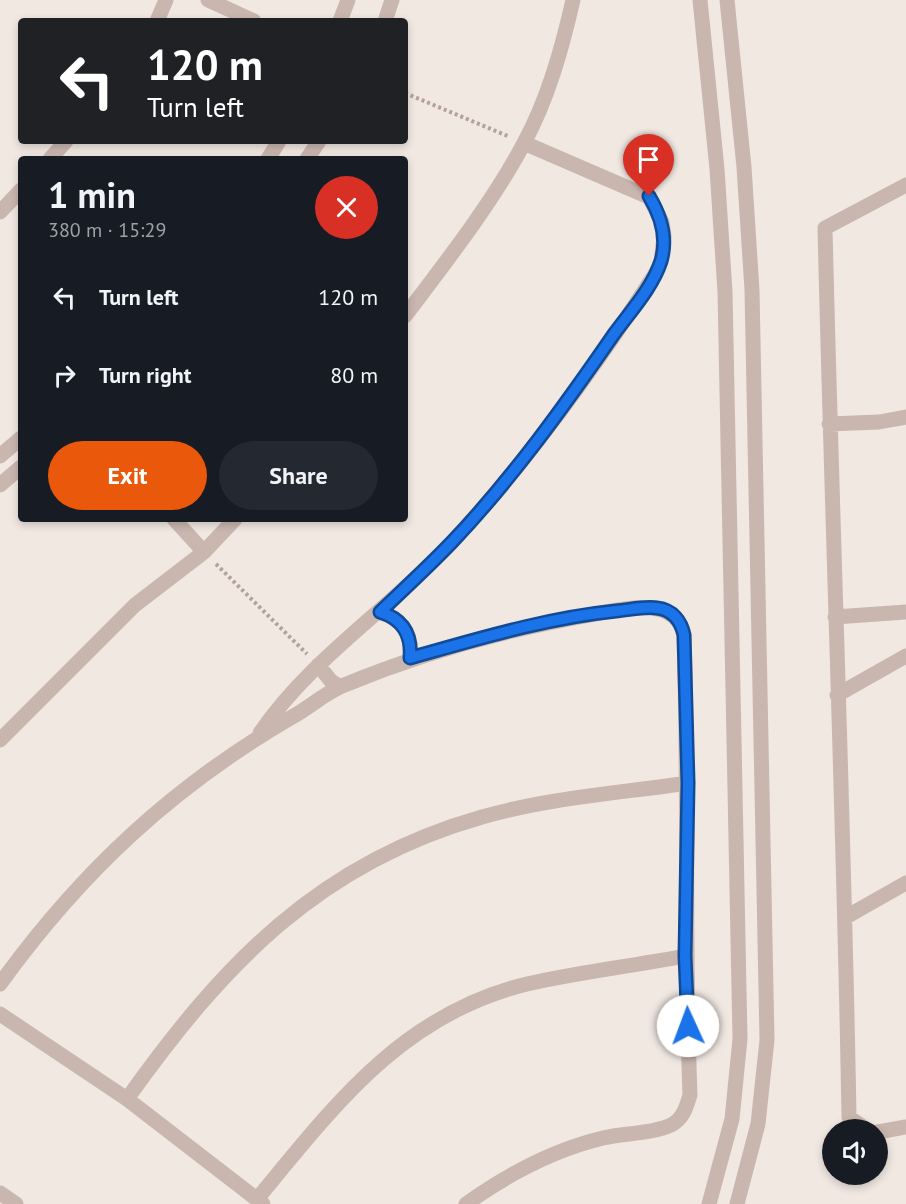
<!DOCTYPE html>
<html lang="en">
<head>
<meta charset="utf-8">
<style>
  :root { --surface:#171b24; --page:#242831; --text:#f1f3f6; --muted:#9ea1a6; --accent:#ea580c }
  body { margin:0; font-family:"PT Sans",sans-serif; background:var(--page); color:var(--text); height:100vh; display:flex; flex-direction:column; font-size:22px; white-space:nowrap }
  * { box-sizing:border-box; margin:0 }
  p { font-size:20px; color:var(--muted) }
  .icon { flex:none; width:33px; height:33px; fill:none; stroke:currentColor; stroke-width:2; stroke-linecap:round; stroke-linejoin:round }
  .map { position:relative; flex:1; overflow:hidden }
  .sheet { position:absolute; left:18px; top:156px; width:390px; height:366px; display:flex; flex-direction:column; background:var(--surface); border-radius:6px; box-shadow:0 3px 9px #0003 }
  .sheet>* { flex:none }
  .hud { position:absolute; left:18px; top:18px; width:390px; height:126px; border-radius:6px; box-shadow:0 3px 9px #0003; background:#202124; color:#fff; overflow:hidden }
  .buttons { position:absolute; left:822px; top:1119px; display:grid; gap:12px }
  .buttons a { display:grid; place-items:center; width:66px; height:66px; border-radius:50%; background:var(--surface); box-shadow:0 3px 9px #0003; font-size:30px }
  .pin { position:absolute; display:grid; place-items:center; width:51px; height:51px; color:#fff; margin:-62px -26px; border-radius:50% 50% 50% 0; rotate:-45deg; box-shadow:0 0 6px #0007 }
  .pin .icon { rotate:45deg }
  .me { position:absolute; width:66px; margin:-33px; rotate:358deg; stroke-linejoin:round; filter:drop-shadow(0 0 4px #0008) }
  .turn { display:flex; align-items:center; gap:21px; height:126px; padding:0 30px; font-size:27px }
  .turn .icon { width:78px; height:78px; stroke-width:2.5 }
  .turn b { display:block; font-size:42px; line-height:51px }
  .round { display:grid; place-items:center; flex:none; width:63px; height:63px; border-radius:32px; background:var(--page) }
  .summary { display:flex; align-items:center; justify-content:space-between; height:102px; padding:0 30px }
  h1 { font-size:36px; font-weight:800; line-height:45px }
  .primary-button { display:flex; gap:12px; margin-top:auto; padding:12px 30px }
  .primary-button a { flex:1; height:69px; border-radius:36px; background:var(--accent); color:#fff; font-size:24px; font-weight:800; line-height:69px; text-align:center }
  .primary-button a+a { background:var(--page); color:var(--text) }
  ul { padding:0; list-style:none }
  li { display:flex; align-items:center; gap:18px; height:78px; padding:0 30px }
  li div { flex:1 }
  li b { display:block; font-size:22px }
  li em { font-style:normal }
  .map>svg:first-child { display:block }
</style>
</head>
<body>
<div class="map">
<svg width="906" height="1204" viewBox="0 0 906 1204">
  <rect width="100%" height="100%" fill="#f1e8e2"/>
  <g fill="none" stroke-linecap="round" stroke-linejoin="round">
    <path stroke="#b4a199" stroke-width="4" stroke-dasharray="3 3" stroke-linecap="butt" d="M405,93l105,44
      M216,564l91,90"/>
    <path stroke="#c9b7af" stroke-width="15" d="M208,0l46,21
      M700,0l17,169 8,123 15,747 -8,80 -23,85
      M727,0l17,167 8,123 15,750 -9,84 -21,80
      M157,21l9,-21
      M340,21l8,-21
      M385,21l7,-21
      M50,159l16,-18
      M268,159l11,-18
      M307,159l12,-18
      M0,212l21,-22
      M405,316c40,-53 88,-114 119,-173 24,-44 38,-95 49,-143
      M829,424l50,-2 27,-5
      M0,456l21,-18
      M0,485l21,-18
      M174,519l30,33
      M380,612c22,7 33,23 30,46
      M835,617l71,-5
      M318,665l13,16 9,6
      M837,695l69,-39
      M260,733c51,-75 131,-125 193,-192 74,-80 143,-175 202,-267l6,-12 3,-26 -2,-14 -13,-25 -125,-54
      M0,740l135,-135 69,-53 31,-33
      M846,917l60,-34
      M0,984c81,-112 172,-197 292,-267 17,-9 33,-24 50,-31 82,-34 166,-57 253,-72 29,-5 81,-19 89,21 5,154 0,307 6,460 -4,13 -7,24 -19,30 -20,9 -47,8 -68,13 -50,12 -95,36 -137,66
      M0,1014l127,85 136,105
      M127,1099c96,-135 192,-236 355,-282 66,-19 138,-24 206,-34
      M867,1130l-18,-13c-5,-296 -17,-593 -24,-889l81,-43
      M878,1132l28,-5
      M0,1193l16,11
      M257,1199c77,-93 145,-185 270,-215 52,-12 106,-18 158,-28"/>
  </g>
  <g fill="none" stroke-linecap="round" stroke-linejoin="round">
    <g stroke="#114b97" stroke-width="15">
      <path id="route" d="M649,196c12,20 19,42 12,65 -8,26 -31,51 -47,73 -49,71 -102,145 -162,208 -23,24 -48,47 -72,70 23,7 32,23 30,46 68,-19 136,-40 206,-47 13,-1 29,-5 41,-3 16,2 24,13 27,27l4,148 -3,173 3,70"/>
    </g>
    <use href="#route" stroke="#1a73e8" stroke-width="10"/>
  </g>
</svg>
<div class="buttons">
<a><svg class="icon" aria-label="sound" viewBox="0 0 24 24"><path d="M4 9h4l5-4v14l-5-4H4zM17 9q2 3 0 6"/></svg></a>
</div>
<div class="pin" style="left:649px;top:196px;background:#d93025"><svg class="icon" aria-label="arrive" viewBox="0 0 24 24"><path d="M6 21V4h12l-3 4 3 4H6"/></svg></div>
<svg class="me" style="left:688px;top:1026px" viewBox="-20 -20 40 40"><circle r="19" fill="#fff"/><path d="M0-13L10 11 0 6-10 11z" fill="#1a73e8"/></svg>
<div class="hud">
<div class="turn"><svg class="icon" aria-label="left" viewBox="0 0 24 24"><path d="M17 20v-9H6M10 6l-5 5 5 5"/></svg><div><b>120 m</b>Turn left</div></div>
</div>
<section class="sheet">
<div class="summary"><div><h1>1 min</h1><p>380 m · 15:29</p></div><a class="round" style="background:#d93025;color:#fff"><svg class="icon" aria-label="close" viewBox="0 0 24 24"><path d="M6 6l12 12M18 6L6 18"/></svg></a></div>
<ul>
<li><svg class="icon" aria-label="left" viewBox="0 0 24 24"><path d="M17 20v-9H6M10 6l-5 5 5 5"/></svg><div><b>Turn left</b></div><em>120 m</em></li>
<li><svg class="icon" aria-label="right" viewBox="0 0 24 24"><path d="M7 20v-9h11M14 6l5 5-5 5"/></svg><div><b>Turn right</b></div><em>80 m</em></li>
</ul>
<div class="primary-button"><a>Exit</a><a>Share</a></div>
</section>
</div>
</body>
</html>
